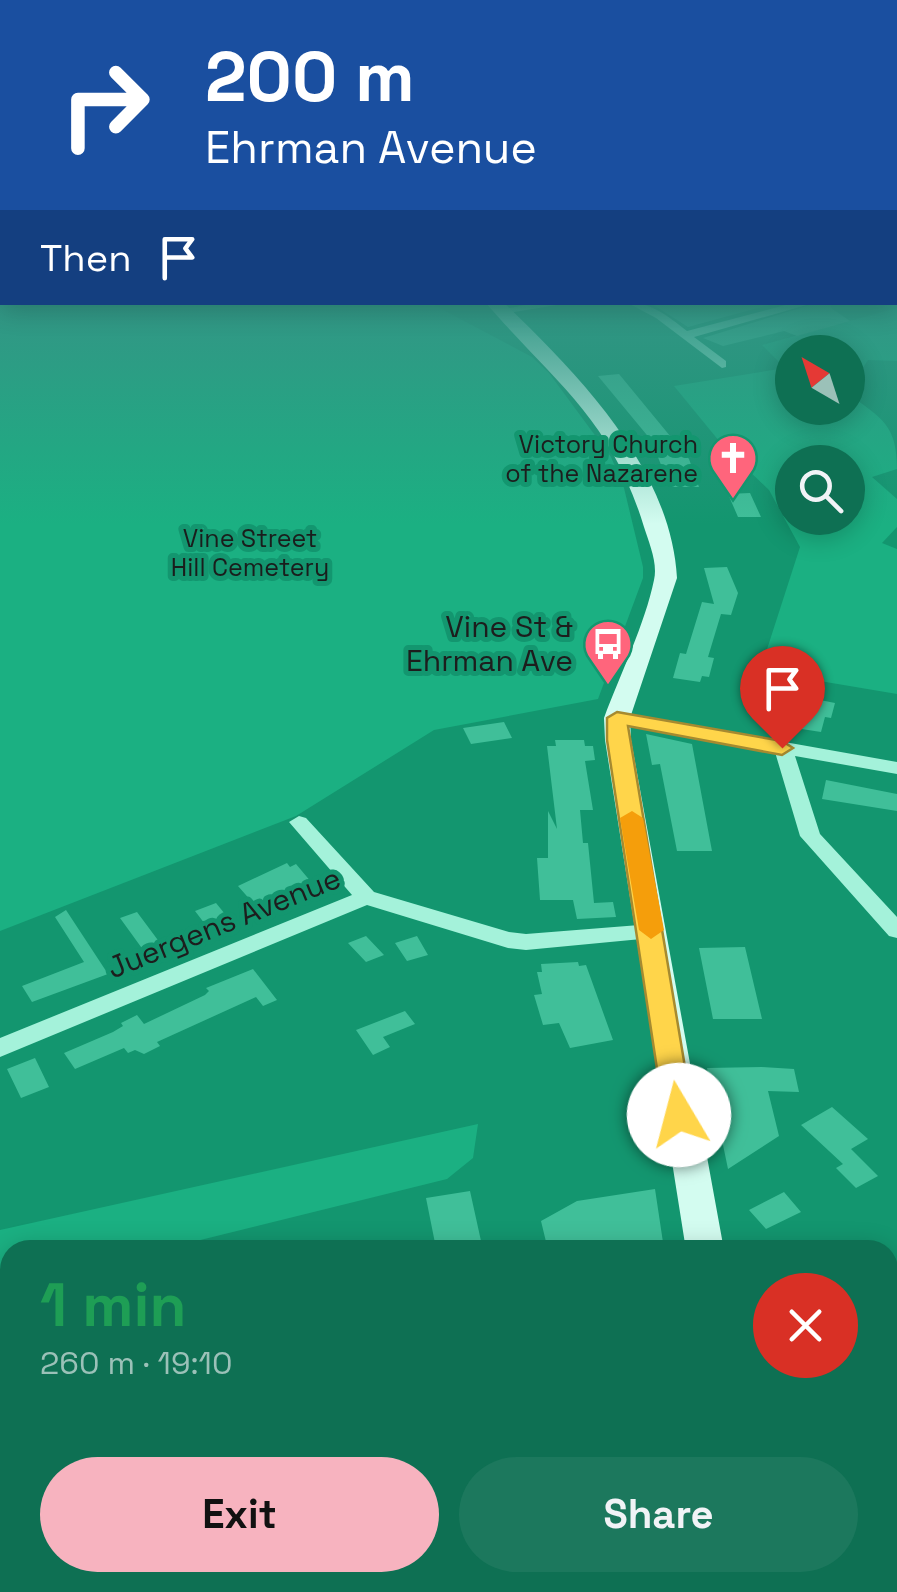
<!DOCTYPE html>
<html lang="en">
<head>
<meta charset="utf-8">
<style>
  :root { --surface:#0e7053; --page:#1c785d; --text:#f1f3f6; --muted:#9bc1b8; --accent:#f7b3bf }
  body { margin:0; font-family:"Space Grotesk",sans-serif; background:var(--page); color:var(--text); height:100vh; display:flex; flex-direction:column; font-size:38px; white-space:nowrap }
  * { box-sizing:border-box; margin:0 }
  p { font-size:32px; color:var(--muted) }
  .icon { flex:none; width:55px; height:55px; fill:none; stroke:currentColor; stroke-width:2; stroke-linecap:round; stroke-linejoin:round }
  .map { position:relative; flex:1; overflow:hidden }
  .drawer { position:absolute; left:0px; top:1240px; width:898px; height:352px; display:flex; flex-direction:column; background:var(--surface); border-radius:30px 30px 0 0; box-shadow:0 5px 25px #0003 }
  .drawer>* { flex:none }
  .banner { position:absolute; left:0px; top:0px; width:898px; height:305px; box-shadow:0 5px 25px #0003; background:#1a4fa0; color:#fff; overflow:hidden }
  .needle { width:65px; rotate:321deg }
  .tools { position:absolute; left:775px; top:335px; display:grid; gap:20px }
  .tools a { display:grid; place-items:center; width:90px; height:90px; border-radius:50%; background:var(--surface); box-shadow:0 5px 25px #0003; font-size:50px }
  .pin { position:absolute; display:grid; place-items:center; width:85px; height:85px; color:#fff; margin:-102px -42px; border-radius:50% 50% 50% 0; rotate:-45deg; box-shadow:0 0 10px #0007 }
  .pin .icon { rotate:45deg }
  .me { position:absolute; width:110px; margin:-55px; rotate:352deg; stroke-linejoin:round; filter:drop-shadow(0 0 8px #0008) }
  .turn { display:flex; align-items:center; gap:35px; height:210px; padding:0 40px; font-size:45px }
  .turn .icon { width:130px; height:130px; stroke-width:2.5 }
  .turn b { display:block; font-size:70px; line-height:85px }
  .then { display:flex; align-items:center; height:95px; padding:0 40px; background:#0003; gap:20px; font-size:38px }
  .round { display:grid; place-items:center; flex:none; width:105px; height:105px; border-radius:52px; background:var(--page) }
  .headline { display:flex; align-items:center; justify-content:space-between; height:170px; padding:0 40px }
  h1 { font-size:60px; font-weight:800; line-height:75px; color:#1e9e55 }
  .cta { display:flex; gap:20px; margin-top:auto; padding:20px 40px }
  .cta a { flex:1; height:115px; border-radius:60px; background:var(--accent); color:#111; font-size:40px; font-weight:800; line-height:115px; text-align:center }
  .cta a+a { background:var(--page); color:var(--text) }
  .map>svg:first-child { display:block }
</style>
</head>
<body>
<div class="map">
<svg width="897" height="1592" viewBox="0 0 897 1592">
  <rect width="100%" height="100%" fill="#13966f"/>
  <path fill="#1bb082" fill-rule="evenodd" d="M0,301l430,2 102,54 17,16 62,84 13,31 19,79v11l-45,121 -164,31 -138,86 -296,115z
    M897,308v53l-29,-1 -20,31v-39h-56v56h56v-14c34,24 49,31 49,75l-25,8 25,22v28l-15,16 15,6v145l-137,-23 40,-124 -31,-57 -45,-43 -50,-61 111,-18 -23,-23zM792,462h56v56h-56z
    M478,1124l-5,34 -26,21 -287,71h-150v300l-10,5v-325z"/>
  <path fill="#40bf99" d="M649,302h131l-92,25z
    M820,302h10l1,6 19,13 -53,15 -13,-5 -61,15 -20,-8z
    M619,374l70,85 10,28h-29l-19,-47 -53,-64z
    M750,493l11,24h-23l-10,-23z
    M727,567l11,26 -7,22 -10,-1 -13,43 6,1 -5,19 -7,-1 -2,6 -27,-4 7,-25 6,1 16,-52 12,2 -10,-36z
    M820,700l15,3 -4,15 -6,-1 -4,15 -26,-4 6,-25 17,3z
    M504,722l8,16 -41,6 -8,-16z
    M646,734l46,10 20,107h-35l-17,-87 -8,1z
    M555,740h29l1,6h8l2,14 -10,1 8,49h-13l3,33h5l6,60 19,-1 3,15 -39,2 -4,-19h-33l-3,-42h11v-47l9,18 -10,-83h9z
    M826,780l71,14v17l-75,-12z
    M287,863l3,4 6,-3 21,25 -57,22 -22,-25z
    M216,903l13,16 -21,9 -13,-17z
    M66,910l42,64 -76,28 -10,-16 62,-24 -29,-45z
    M137,912l29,39 -17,7 -29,-40z
    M366,936l18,19 -18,7 -18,-19z
    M417,936l11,19 -21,6 -12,-18z
    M745,947l17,72h-49l-14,-71z
    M578,962l1,4 7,-1 27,75 -43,8 -11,-25 -16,2 -9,-30 8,-1 -5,-22h5l-1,-8z
    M253,969l24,31 -14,6 -7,-9 -99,45 3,4 -16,8 -9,-4 -7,3 -4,-5 -49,21 -11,-16 49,-21 10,-6 -2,-3 16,-8 7,9 61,-29 4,-4 -3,-3z
    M405,1011l10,13 -32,13 7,10 -17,8 -17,-25z
    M35,1058l14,29 -28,11 -14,-29z
    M762,1067l32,2 5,23 -31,-1 11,45 -51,33 -21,-101z
    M832,1107l36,32 -17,10 27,27 -22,12 -20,-20 7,-4 -42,-39z
    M655,1189l9,60 -116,1 -7,-29 36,-20z
    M470,1191l13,59h-25l-3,-10 -20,3 -9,-45z
    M784,1192l17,20 -35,17 -17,-19z"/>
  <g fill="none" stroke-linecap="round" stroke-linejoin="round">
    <path fill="#a4f2da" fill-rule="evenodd" d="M540,302h35l-73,12 -6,-3z
      M626,302c25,0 42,14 61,29l110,-29h20l-123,35 32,24v6l-4,1 -66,-50z
      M617,712l280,50v12l-102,-18 25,78 77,83v21l-8,-2 -89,-100 -25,-84 -165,-30 -2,-4z
      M299,816l7,2 68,74 135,40 17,2 126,-10 8,2 3,5 -3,5 -8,2 -126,12 -18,-2 -141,-43 -367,152v-19l352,-143 -63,-73z"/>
    <path fill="#a4f2da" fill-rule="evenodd" d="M897,1358v35l-9,3v-34z
      M423,1582h51l-4,10h-51z"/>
    <path fill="#d3fcf0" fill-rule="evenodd" d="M485,302h18c74,71 168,166 174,276l-47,140 1,22 93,510h-38l-81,-510 -1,-22c16,-43 41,-94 50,-138 4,-17 -5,-37 -10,-53 -33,-109 -89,-144 -159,-225z
      M746,1582h46l3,10h-46z"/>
  </g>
  <linearGradient id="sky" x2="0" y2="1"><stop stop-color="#0a523d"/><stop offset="0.57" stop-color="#339585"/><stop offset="1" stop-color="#339585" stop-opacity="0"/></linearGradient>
  <rect width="897" height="524" fill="url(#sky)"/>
  <path fill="#ffd54a" stroke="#a68a30" stroke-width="2.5" d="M617,712l165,29 11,7 -11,7 -154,-29 65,389 -4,8 -10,3 -10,-3 -5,-8 -57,-375v-22z"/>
  <path fill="#f59e0b" d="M632,811l11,7 21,112 -13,9 -12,-9 -19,-112z"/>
  <defs>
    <g id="church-pin" transform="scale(2.5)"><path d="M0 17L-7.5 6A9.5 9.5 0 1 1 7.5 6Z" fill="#ff657c" stroke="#13966f"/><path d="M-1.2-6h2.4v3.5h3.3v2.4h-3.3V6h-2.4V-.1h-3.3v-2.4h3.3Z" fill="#fff"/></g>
    <g id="bus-pin" transform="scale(2.5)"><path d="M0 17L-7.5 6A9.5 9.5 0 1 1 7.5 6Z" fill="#ff657c" stroke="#13966f"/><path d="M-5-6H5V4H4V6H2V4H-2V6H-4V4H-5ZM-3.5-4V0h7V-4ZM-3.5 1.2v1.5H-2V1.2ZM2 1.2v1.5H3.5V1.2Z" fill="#fff"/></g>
  </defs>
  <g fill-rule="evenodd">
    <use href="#church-pin" x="733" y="458"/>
    <use href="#bus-pin" x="608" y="644"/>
  </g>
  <g text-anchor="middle" stroke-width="10" stroke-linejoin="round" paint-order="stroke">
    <g font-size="25" fill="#1d1d1d" stroke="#13966f" text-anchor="end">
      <text x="698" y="453">Victory Church<tspan x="698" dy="29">of the Nazarene</tspan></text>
    </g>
    <g font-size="25" fill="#1a1d1c" stroke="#13966f">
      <text x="250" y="547">Vine Street<tspan x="250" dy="29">Hill Cemetery</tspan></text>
    </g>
    <g font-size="30" fill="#1d1d1d" stroke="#13966f" text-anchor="end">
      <text x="573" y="637">Vine St &amp;<tspan x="573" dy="34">Ehrman Ave</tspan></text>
    </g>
    <g font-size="30" fill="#1d1d1d" stroke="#13966f">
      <text transform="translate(224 923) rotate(-22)" y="10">Juergens Avenue</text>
    </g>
  </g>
</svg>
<div class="tools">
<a><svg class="needle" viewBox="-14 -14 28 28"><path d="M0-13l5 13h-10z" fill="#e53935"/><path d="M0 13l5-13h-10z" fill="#9bc1b8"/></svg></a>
<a><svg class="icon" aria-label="search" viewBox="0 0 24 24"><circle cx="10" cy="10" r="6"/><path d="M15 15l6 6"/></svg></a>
</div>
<div class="pin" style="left:782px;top:748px;background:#d93025"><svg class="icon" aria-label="arrive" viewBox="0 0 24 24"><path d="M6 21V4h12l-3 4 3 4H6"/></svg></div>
<svg class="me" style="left:679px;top:1115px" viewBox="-20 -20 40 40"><circle r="19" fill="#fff"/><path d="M0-13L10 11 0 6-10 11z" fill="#ffd54a"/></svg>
<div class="banner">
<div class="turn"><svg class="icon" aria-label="right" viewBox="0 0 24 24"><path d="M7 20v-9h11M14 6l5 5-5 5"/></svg><div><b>200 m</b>Ehrman Avenue</div></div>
<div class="then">Then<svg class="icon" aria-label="arrive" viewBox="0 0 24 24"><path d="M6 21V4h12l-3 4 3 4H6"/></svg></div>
</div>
<section class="drawer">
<div class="headline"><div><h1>1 min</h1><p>260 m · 19:10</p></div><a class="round" style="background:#d93025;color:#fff"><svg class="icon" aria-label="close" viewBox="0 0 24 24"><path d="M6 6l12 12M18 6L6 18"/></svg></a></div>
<div class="cta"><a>Exit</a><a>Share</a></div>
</section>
</div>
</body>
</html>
